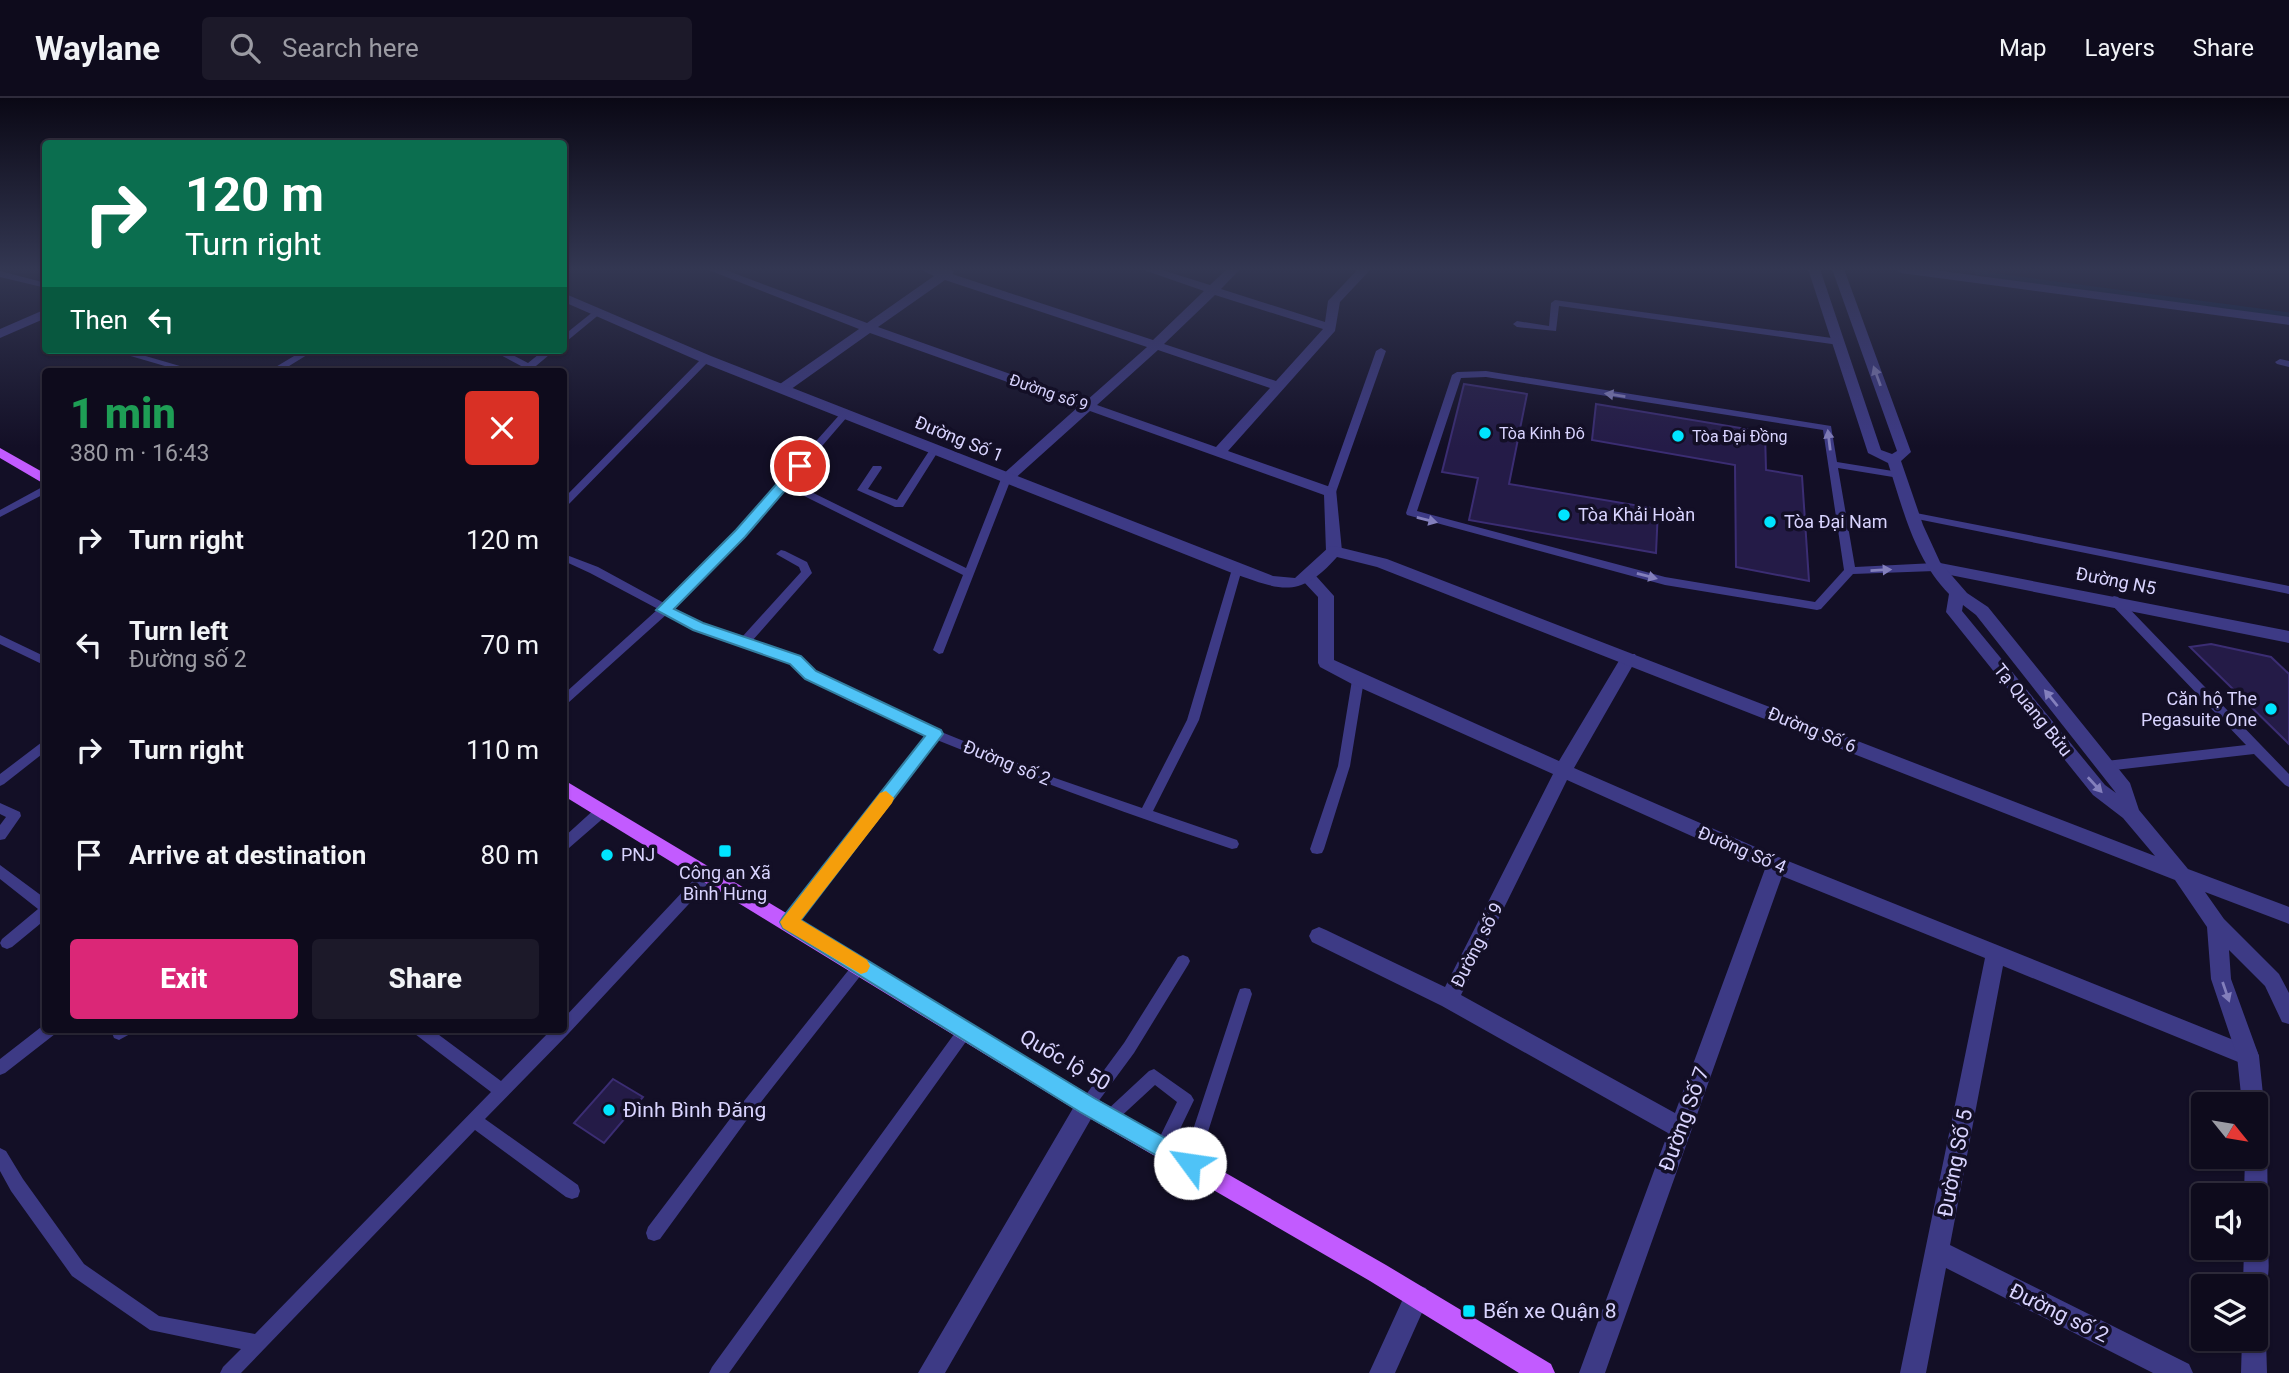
<!DOCTYPE html>
<html lang="en">
<head>
<meta charset="utf-8">
<style>
  :root { --surface:#0e0b1c; --page:#1c1929; --text:#f1f3f6; --muted:#9b9ba3; --line:#2e2b3b; --accent:#db2777 }
  body { margin:0; font-family:Roboto,sans-serif; background:var(--page); color:var(--text); height:100vh; display:flex; flex-direction:column; font-size:26px; white-space:nowrap }
  * { box-sizing:border-box; margin:0 }
  p { font-size:23px; color:var(--muted) }
  .icon { flex:none; width:38px; height:38px; fill:none; stroke:currentColor; stroke-width:2; stroke-linecap:round; stroke-linejoin:round }
  .map { position:relative; flex:1; overflow:hidden }
  .details { position:absolute; left:42px; top:270px; width:525px; height:665px; display:flex; flex-direction:column; background:var(--surface); border-radius:7px; box-shadow:0 2px 5px #0004,0 0 0 2px var(--line) }
  .details>* { flex:none }
  .guide { position:absolute; left:42px; top:42px; width:525px; height:214px; border-radius:7px; box-shadow:0 2px 5px #0004,0 0 0 2px var(--line); background:#0b6e4f; color:#fff; overflow:hidden }
  .needle { width:46px; rotate:120deg }
  .buttons { position:absolute; left:2191px; top:994px; display:grid; gap:14px }
  .buttons a { display:grid; place-items:center; width:77px; height:77px; border-radius:7px; background:var(--surface); box-shadow:0 2px 5px #0004,0 0 0 2px var(--line); font-size:35px }
  .pin { position:absolute; display:grid; place-items:center; width:60px; height:60px; color:#fff; margin:-30px; border:4px solid #fff; border-radius:50%; box-shadow:0 2px 7px #0007 }
  .me { position:absolute; width:77px; margin:-38px; rotate:301deg; stroke-linejoin:round; filter:drop-shadow(0 0 5px #0008) }
  .turn { display:flex; align-items:center; gap:24px; height:147px; padding:0 28px; font-size:32px }
  .turn .icon { width:91px; height:91px; stroke-width:2.5 }
  .turn b { display:block; font-size:49px; line-height:60px }
  .then { display:flex; align-items:center; height:66px; padding:0 28px; background:#0003; gap:14px; font-size:26px }
  .round { display:grid; place-items:center; flex:none; width:74px; height:74px; border-radius:7px; background:var(--page) }
  .summary { display:flex; align-items:center; justify-content:space-between; height:119px; padding:0 28px }
  h1 { font-size:42px; font-weight:800; line-height:52px; color:#1e9e55 }
  .cta { display:flex; gap:14px; margin-top:auto; padding:14px 28px }
  .cta a { flex:1; height:80px; border-radius:7px; background:var(--accent); color:#fff; font-size:28px; font-weight:800; line-height:80px; text-align:center }
  .cta a+a { background:var(--page); color:var(--text) }
  ul { padding:0; list-style:none }
  li { display:flex; align-items:center; gap:21px; height:105px; padding:0 28px }
  li div { flex:1 }
  li b { display:block; font-size:26px }
  li em { font-style:normal }
  header { display:flex; align-items:center; gap:42px; box-sizing:border-box; height:98px; padding:0 35px; background:var(--surface); border-bottom:2px solid var(--line) }
  header strong { font-size:33px }
  nav { display:flex; gap:38px; margin-inline-start:auto; font-size:24px }
  .search { width:490px; height:63px; background:var(--page); display:flex; align-items:center; gap:18px; box-sizing:border-box; padding:0 24px; border-radius:7px; color:var(--muted); font-size:26px }
  .map>svg:first-child { display:block }
</style>
</head>
<body>
<header>
<strong>Waylane</strong>
<div class="search"><svg class="icon" aria-label="search" viewBox="0 0 24 24"><circle cx="10" cy="10" r="6"/><path d="M15 15l6 6"/></svg>Search here</div>
<nav><a>Map</a><a>Layers</a><a>Share</a></nav>
</header>
<div class="map">
<svg width="2289" height="1275" viewBox="0 0 2289 1275">
  <rect width="100%" height="100%" fill="#130f26"/>
  <g fill="none" stroke-linecap="round" stroke-linejoin="round">
    <path stroke="#0a1f44" stroke-width="5" d="M1977,171v3l20,4 292,39"/>
  </g>
  <path fill="#241b47" stroke="#3b2d73" stroke-width="2" d="M1464,286l63,10 -18,90 149,25 -2,44 -187,-33 9,-42 -36,-6z
    M1596,306l169,28 1,38 36,6 7,105 -73,-14 -1,-102 -143,-25z
    M2211,546l60,13 18,17v70l-99,-97z
    M613,981l30,18 -39,46 -30,-20z"/>
  <g fill="none" stroke-linecap="round" stroke-linejoin="round">
    <path fill="#3d3a85" fill-rule="evenodd" d="M0,173l46,12v5l-46,-11z
      M1555,202l284,39 4,3 -4,3 -280,-39 -3,25 -39,-4 -4,-3 4,-3 32,5 2,-23z
      M594,213l7,2 -34,28 -3,1v-7z
      M1381,250l5,3 -50,141 -5,3 -4,-1 -1,-2 50,-141z
      M110,252h15l72,21h-15z
      M304,252h11l-34,21h-12z
      M491,252h12l25,13 16,-13h11l-25,21h-11l4,-4z
      M706,258l5,3 -2,2 -141,144 -4,1v-8l139,-141z
      M2280,261l9,2v6l-12,-3 -2,-2z
      M1486,273l345,55 6,36 62,10 5,3 -5,3 -61,-10 17,99 80,-4 5,4 -5,4 -82,3 -32,35 -4,1 -152,-25 -258,-70 -1,-2 46,-138 5,-3zM1486,279l337,53 21,140 -29,32 -150,-25 -248,-66 44,-133z
      M845,313l5,3 -2,2 -57,66 175,86 35,-89 5,-3 5,3 -68,174 -4,1 -6,-4 30,-75 -177,-88 -42,48 -71,73 29,15 40,14 59,-65 -2,-5 -23,-13 5,-4 4,1 22,11 5,11 -60,68 47,16 15,15 43,23 82,36 116,47 87,30 45,-88 45,-151 1,-3h8l1,3 -43,151 -46,91 84,29 2,4 -2,4 -5,1c-99,-33 -197,-69 -295,-109l-143,186 -5,2 -5,-2 -2,-4 2,-4 143,-182 -78,-35 -43,-23 -15,-15 -97,-34 -27,-15 -99,89 -4,1v-10l94,-85 -68,-36 -26,-12v-7l34,13 66,36 72,-72 106,-119z
      M934,349l5,3 -36,57h-8l-38,-17 16,-24h8l1,2 -14,21 29,11 34,-52z
      M46,387v8l-46,24v-7z
      M1911,414l378,74v8l-382,-77 -1,-2z
      M2114,498l4,1 171,177v13l-4,-2 -31,-31 -148,17 -4,-2 -2,-3 2,-3 4,-2 140,-16 -136,-142 -2,-3z
      M0,537l46,22v9l-46,-22z
      M1358,578l6,4 -14,86 -26,83 -2,4 -5,1 -5,-1 -2,-4 28,-83 14,-86z
      M46,641v12l-42,33 -4,2v-12z
      M0,705l20,9 1,4 -16,23 -5,1v-15l6,-8 -6,-3z
      M602,708l5,1 1,4 -1,4 -38,33 -5,1v-12l33,-30z
      M0,767l46,34v20l-34,28 -5,2 -5,-2 -2,-4 2,-4 36,-30 -38,-30z
      M708,770l5,2 2,4 -2,4 -144,155 -84,86 93,66 2,6 -2,6 -6,2 -6,-2 -91,-67 -234,243h-21l3,-6 18,-18 -91,-19 -78,-54 -61,-85 -11,-20v-23l6,3 17,28 61,85 75,52 96,18 236,-242 -76,-58 -2,-5h18l70,52 51,-52h12v-11l139,-148z
      M1183,857l5,2 2,4 -2,4 -54,88 -42,57 -5,2 -5,-2 -3,-5 3,-5 42,-57 54,-86z
      M860,862l5,2 2,4 -2,4 -119,151 -86,118 -6,2 -6,-2 -2,-6 2,-6 88,-116 119,-149z
      M1245,890l5,1 2,5 -54,169 -2,5 -6,3 -6,-3 -2,-5 56,-169 2,-5z
      M45,926l1,5h11l-2,5 -50,39 -5,2v-16z
      M965,926l5,2 2,5 -2,5 -241,337h-20l3,-6 248,-341z
      M113,931h19l-2,5 -11,6 -5,-2 -2,-5z
      M1154,971l37,26 3,5 -25,52 -6,3 -6,-3 -2,-5 22,-45 -22,-17 -39,36 -5,2 -5,-2 -3,-5 3,-5 43,-40z"/>
    <path fill="#3d3a85" fill-rule="evenodd" d="M706,171h17l144,54 67,-47 -15,-7h31l4,3 -2,2 201,66 51,-49 -63,-22h18l51,16 17,-16h13l-19,20 104,33 3,-21 30,-32h13l-31,33 -5,29 -107,120 108,38 6,62 -8,5 -8,-5 -2,-56 -234,-84 -79,71h-10v-6l77,-69 -208,-74 -83,59h-10v-6l82,-57zM945,182l202,67 -61,54 -208,-74zM1215,197l108,34 -47,52 -112,-37zM1158,252l112,38 -54,59 -119,-42z
      M1895,171h32l362,48v8l-388,-52z
      M46,211v9l-46,20v-9z
      M1935,464l354,69v12l-359,-72 -3,-4z
      M1310,477l6,1 18,20v64l225,101 64,-107h12l2,4 -63,110 209,91 473,190 3,7 -3,7 -8,3 -245,-100 -53,279 239,119 4,9h-40l-207,-105 -20,105h-26l85,-415 -203,-82 -177,497h-26l89,-240 -226,-127 -130,-64 -3,-6 3,-6 7,-3 7,3 119,57 108,-213 -201,-90 -32,-17 -2,-4v-66l-16,-17zM1567,682l198,89 -90,244 -214,-118z
      M1087,997l8,3 3,7 -3,7 -150,261h-27l161,-275z
      M1417,1187l9,3 3,9 -34,76h-26l39,-85z"/>
    <path fill="#3d3a85" fill-rule="evenodd" d="M1808,171h12l61,181 11,4 5,-3 -65,-182h12l67,183 -10,9 22,64 17,37 27,31 21,14 142,176 9,27 49,59 101,38v17l-84,-32 19,27 55,55 10,19v31l-7,-2 -17,-36 -36,-36 2,29 28,77 5,48 -3,7 -5,2v-9h-14l-5,-48 -26,-77 -4,-52 -32,-47 -798,-313 -40,-10c-38,43 -56,33 -105,16l-531,-211 -137,-60v-8l4,1 143,61 562,220 22,2 34,-31 5,-1 53,13 768,297 -32,-38 -30,-23 -147,-183 3,-18c-35,-36 -46,-85 -61,-131l-20,-10zM1963,507l13,10 140,178 -11,-8 -143,-174z
      M2256,1023l8,3 3,8 1,104 -3,6c6,14 4,39 -1,53l-8,3v-12h-13l1,-38h12v-53h-12l1,-38h11z
      M2256,1229l7,3 3,9 1,34h-26l1,-34h14z"/>
    <path fill="#c25bff" fill-rule="evenodd" d="M0,350l46,26v11l-46,-27z
      M564,682l531,318 291,167 165,99 4,9h-36l-149,-92 -291,-169 -515,-316z"/>
  </g>
  <defs><path id="oneway-solid" d="M-6-.8H1V-3.2L6.5 0L1 3.2V.8H-6Z" transform="scale(1.75)"/></defs>
  <g fill="#837fbc">
    <use href="#oneway-solid" transform="translate(1877 278) rotate(-110)"/>
    <use href="#oneway-solid" transform="translate(1615 297) rotate(-171)"/>
    <use href="#oneway-solid" transform="translate(1829 342) rotate(-97)"/>
    <use href="#oneway-solid" transform="translate(1427 422) rotate(14)"/>
    <use href="#oneway-solid" transform="translate(1881 472) rotate(-3)"/>
    <use href="#oneway-solid" transform="translate(1647 478) rotate(15)"/>
    <use href="#oneway-solid" transform="translate(2051 600) rotate(-129)"/>
    <use href="#oneway-solid" transform="translate(2095 687) rotate(47)"/>
    <use href="#oneway-solid" transform="translate(2226 894) rotate(71)"/>
  </g>
  <linearGradient id="sky" x2="0" y2="1"><stop stop-color="#0a0815"/><stop offset="0.49" stop-color="#333752"/><stop offset="1" stop-color="#333752" stop-opacity="0"/></linearGradient>
  <rect width="2289" height="349" fill="url(#sky)"/>
  <path fill="#4fc3f7" stroke="#337fa1" stroke-width="2" d="M795,365l11,3 -61,71 -71,72 29,14 98,33 15,15 125,59 2,4 -142,186 293,178 103,58 3,7 -3,7 -7,3 -8,-3 -102,-58 -297,-184 -3,-6 3,-5 142,-181 -120,-57 -15,-15 -97,-34 -37,-20 80,-80z"/>
  <path fill="#f59e0b" d="M886,693l8,7 -2,5 -91,117 66,40 3,6 -3,6 -6,2 -78,-46 -3,-6 100,-129z"/>
  <g fill="#00e5ff" stroke="#130f26" stroke-width="2.5">
    <circle cx="1485" cy="335" r="7"/>
    <circle cx="1678" cy="338" r="7"/>
    <circle cx="1564" cy="417" r="7"/>
    <circle cx="1770" cy="424" r="7"/>
    <circle cx="2271" cy="611" r="7"/>
    <rect x="718" y="746" width="14" height="14" rx="3.5"/>
    <circle cx="607" cy="757" r="7"/>
    <circle cx="609" cy="1012" r="7"/>
    <rect x="1462" y="1206" width="14" height="14" rx="3.5"/>
  </g>
  <g text-anchor="middle" stroke-width="7" stroke-linejoin="round" paint-order="stroke">
    <g font-size="16" fill="#d9d4ff" stroke="#130f26">
      <text transform="translate(1049 294) rotate(19)" y="6">Đường số 9</text>
    </g>
    <g font-size="16" fill="#d9d4ff" stroke="#130f26" text-anchor="start">
      <text x="1499" y="341">Tòa Kinh Đô</text>
      <text x="1692" y="344">Tòa Đại Đồng</text>
    </g>
    <g font-size="18" fill="#d9d4ff" stroke="#130f26">
      <text transform="translate(959 341) rotate(22)" y="6">Đường Số 1</text>
      <text transform="translate(2116 483) rotate(11)" y="6">Đường N5</text>
      <text transform="translate(2033 612) rotate(51)" y="6">Tạ Quang Bửu</text>
      <text transform="translate(1812 632) rotate(22)" y="6">Đường Số 6</text>
      <text transform="translate(1007 665) rotate(22)" y="6">Đường số 2</text>
      <text transform="translate(1742 752) rotate(23)" y="6">Đường Số 4</text>
      <text transform="translate(1477 847) rotate(-63)" y="6">Đường số 9</text>
    </g>
    <g font-size="18" fill="#d9d4ff" stroke="#130f26" text-anchor="start">
      <text x="1578" y="423">Tòa Khải Hoàn</text>
      <text x="1784" y="430">Tòa Đại Nam</text>
      <text x="2257" y="607" text-anchor="end">Căn hộ The<tspan x="2257" dy="21">Pegasuite One</tspan></text>
      <text x="621" y="763">PNJ</text>
      <text x="725" y="781" text-anchor="middle">Công an Xã<tspan x="725" dy="21">Bình Hưng</tspan></text>
    </g>
    <g font-size="21" fill="#d9d4ff" stroke="#130f26">
      <text transform="translate(1065 962) rotate(30)" y="7">Quốc lộ 50</text>
      <text transform="translate(1684 1021) rotate(-70)" y="7">Đường Số 7</text>
      <text transform="translate(1955 1065) rotate(-79)" y="7">Đường Số 5</text>
      <text transform="translate(2059 1215) rotate(26)" y="7">Đường số 2</text>
    </g>
    <g font-size="21" fill="#d9d4ff" stroke="#130f26" text-anchor="start">
      <text x="623" y="1019">Đình Bình Đăng</text>
      <text x="1483" y="1220">Bến xe Quận 8</text>
    </g>
  </g>
</svg>
<div class="buttons">
<a><svg class="needle" viewBox="-14 -14 28 28"><path d="M0-13l5 13h-10z" fill="#e53935"/><path d="M0 13l5-13h-10z" fill="#9b9ba3"/></svg></a>
<a><svg class="icon" aria-label="sound" viewBox="0 0 24 24"><path d="M4 9h4l5-4v14l-5-4H4zM17 9q2 3 0 6"/></svg></a>
<a><svg class="icon" aria-label="layers" viewBox="0 0 24 24"><path d="M12 4l9 5-9 5-9-5zM3 14l9 5 9-5"/></svg></a>
</div>
<div class="pin" style="left:800px;top:368px;background:#d93025"><svg class="icon" aria-label="arrive" viewBox="0 0 24 24"><path d="M6 21V4h12l-3 4 3 4H6"/></svg></div>
<svg class="me" style="left:1190px;top:1065px" viewBox="-20 -20 40 40"><circle r="19" fill="#fff"/><path d="M0-13L10 11 0 6-10 11z" fill="#4fc3f7"/></svg>
<div class="guide">
<div class="turn"><svg class="icon" aria-label="right" viewBox="0 0 24 24"><path d="M7 20v-9h11M14 6l5 5-5 5"/></svg><div><b>120 m</b>Turn right</div></div>
<div class="then">Then<svg class="icon" aria-label="left" viewBox="0 0 24 24"><path d="M17 20v-9H6M10 6l-5 5 5 5"/></svg></div>
</div>
<section class="details">
<div class="summary"><div><h1>1 min</h1><p>380 m · 16:43</p></div><a class="round" style="background:#d93025;color:#fff"><svg class="icon" aria-label="close" viewBox="0 0 24 24"><path d="M6 6l12 12M18 6L6 18"/></svg></a></div>
<ul>
<li><svg class="icon" aria-label="right" viewBox="0 0 24 24"><path d="M7 20v-9h11M14 6l5 5-5 5"/></svg><div><b>Turn right</b></div><em>120 m</em></li>
<li><svg class="icon" aria-label="left" viewBox="0 0 24 24"><path d="M17 20v-9H6M10 6l-5 5 5 5"/></svg><div><b>Turn left</b><p>Đường số 2</p></div><em>70 m</em></li>
<li><svg class="icon" aria-label="right" viewBox="0 0 24 24"><path d="M7 20v-9h11M14 6l5 5-5 5"/></svg><div><b>Turn right</b></div><em>110 m</em></li>
<li><svg class="icon" aria-label="arrive" viewBox="0 0 24 24"><path d="M6 21V4h12l-3 4 3 4H6"/></svg><div><b>Arrive at destination</b></div><em>80 m</em></li>
</ul>
<div class="cta"><a>Exit</a><a>Share</a></div>
</section>
</div>
</body>
</html>
